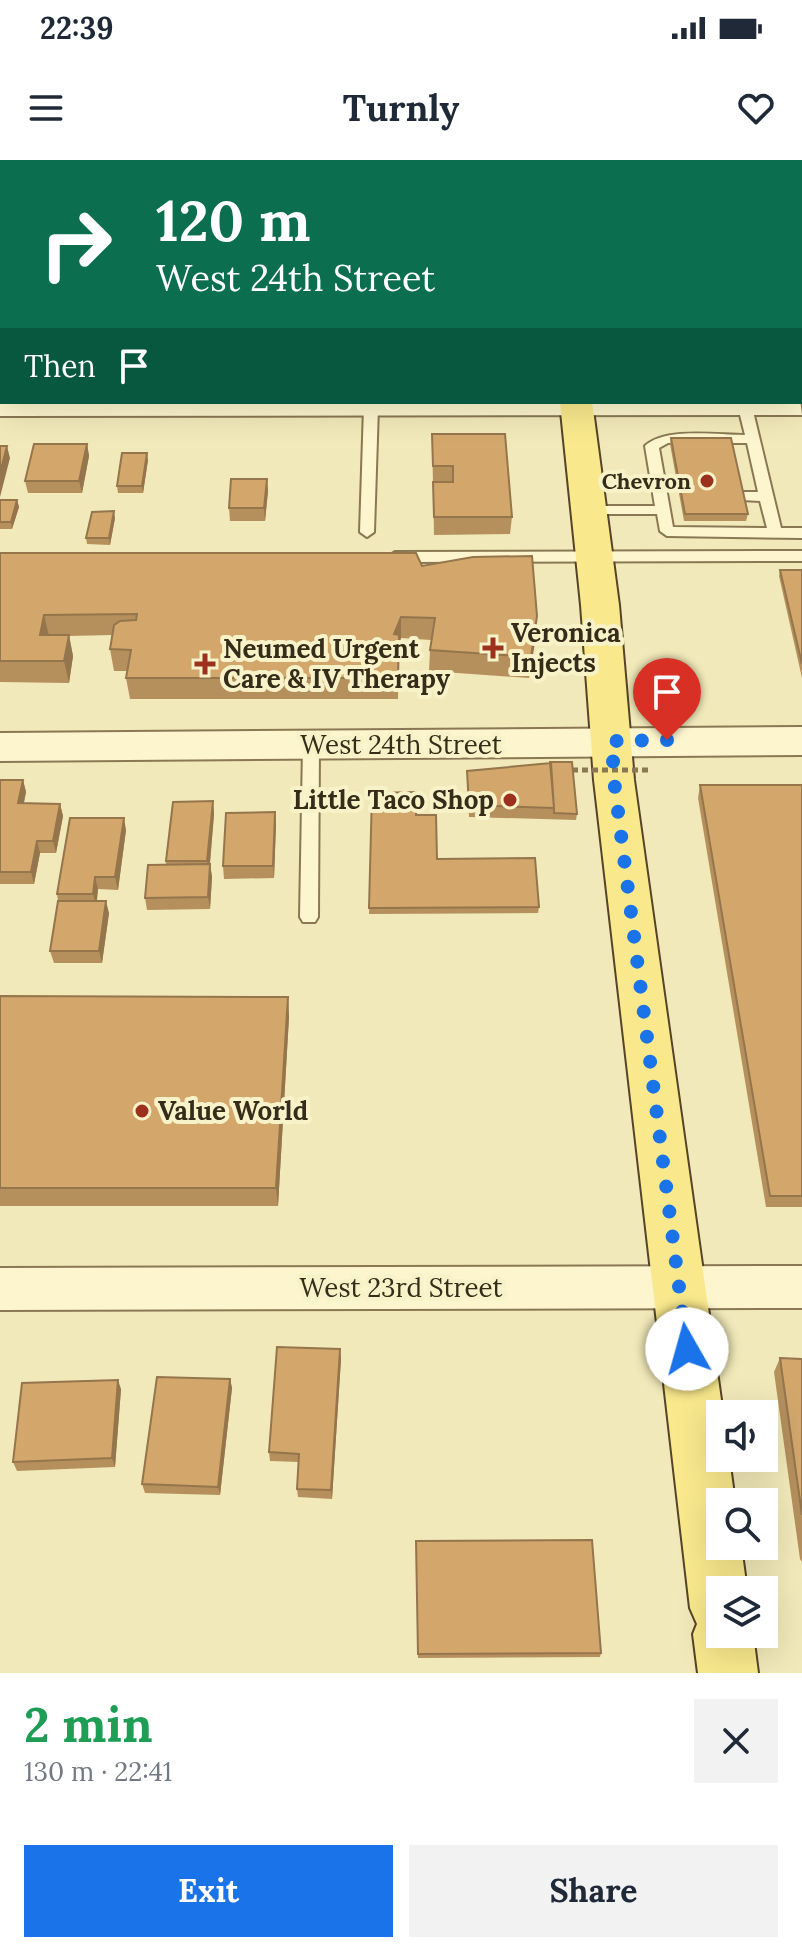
<!DOCTYPE html>
<html lang="en">
<head>
<meta charset="utf-8">
<style>
  :root { --surface:#fff; --page:#f2f2f3; --text:#1f2937; --muted:#747a83; --accent:#1a73e8 }
  body { margin:0; font-family:Lora,serif; background:var(--page); color:var(--text); height:100vh; display:flex; flex-direction:column; font-size:30px; white-space:nowrap }
  * { box-sizing:border-box; margin:0 }
  p { font-size:26px; color:var(--muted) }
  .icon { flex:none; width:44px; height:44px; fill:none; stroke:currentColor; stroke-width:2; stroke-linecap:round; stroke-linejoin:round }
  .map { position:relative; height:1513px; overflow:hidden }
  .side { display:flex; flex-direction:column; background:var(--surface); flex:1 }
  .side>* { flex:none }
  .hud { position:absolute; left:0px; top:0px; width:802px; height:244px; box-shadow:0 8px 32px #0002; background:#0b6e4f; color:#fff; overflow:hidden }
  .tools { position:absolute; left:706px; top:1240px; display:grid; gap:16px }
  .tools a { display:grid; place-items:center; width:72px; height:72px; border-radius:0px; background:var(--surface); box-shadow:0 8px 32px #0002; font-size:40px }
  .pin { position:absolute; display:grid; place-items:center; width:68px; height:68px; color:#fff; margin:-82px -34px; border-radius:50% 50% 50% 0; rotate:-45deg; box-shadow:0 0 8px #0007 }
  .pin .icon { rotate:45deg }
  .me { position:absolute; width:88px; margin:-44px; rotate:353deg; stroke-linejoin:round; filter:drop-shadow(0 0 6px #0008) }
  .turn { display:flex; align-items:center; gap:28px; height:168px; padding:0 24px; font-size:36px }
  .turn .icon { width:104px; height:104px; stroke-width:2.5 }
  .turn b { display:block; font-size:56px; line-height:68px }
  .then { display:flex; align-items:center; height:76px; padding:0 24px; background:#0003; gap:16px; font-size:30px }
  .round { display:grid; place-items:center; flex:none; width:84px; height:84px; border-radius:0px; background:var(--page) }
  .summary { display:flex; align-items:center; justify-content:space-between; height:136px; padding:0 24px }
  h1 { font-size:48px; font-weight:800; line-height:60px; color:#1e9e55 }
  .primary-button { display:flex; gap:16px; margin-top:auto; padding:16px 24px }
  .primary-button a { flex:1; height:92px; border-radius:0px; background:var(--accent); color:#fff; font-size:32px; font-weight:800; line-height:92px; text-align:center }
  .primary-button a+a { background:var(--page); color:var(--text) }
  .status { display:flex; justify-content:space-between; align-items:center; height:56px; padding:0 40px; background:var(--surface); direction:ltr }
  .status svg { height:22px; fill:currentColor }
  header { display:flex; justify-content:space-between; align-items:center; height:104px; padding:0 24px; background:var(--surface); font-size:36px; font-weight:800 }
  .map>svg:first-child { display:block }
</style>
</head>
<body>
<div class="status"><b>22:39</b><svg viewBox="0 0 49 12"><path d="M0 12V9h3v3zM5 12V6h3v6zM10 12V3h3v9zM15 12V0h3v12zM26 1h20v11H26zM47 4h2v5h-2z"/></svg></div>
<header><svg class="icon" aria-label="menu" viewBox="0 0 24 24"><path d="M4 6h16M4 12h16M4 18h16"/></svg>Turnly<svg class="icon" aria-label="heart" viewBox="0 0 24 24"><path d="M12 20l-8-8c-3-5 5-10 8-4 3-6 11-1 8 4z"/></svg></header>
<div class="map">
<svg width="802" height="1513" viewBox="0 0 802 1513">
  <rect width="100%" height="100%" fill="#f1e9b9"/>
  <g fill="none" stroke-linecap="round" stroke-linejoin="round">
    <g stroke="#897853" stroke-width="4">
      <path id="service" d="M800,115h2v8h-2z
        M371,243l7,4 -4,125 -7,5 -7,-5 4,-125z
        M745,243l7,4 29,121h21v10l-135,-2 -7,-5 -3,-17h-68l-7,-4 7,-4h66l-10,-60c20,-19 72,-11 100,-11l-7,-28zM668,283h79l11,49h-17l-7,4 7,4 19,1 7,27 -94,-1 -14,-79z
        M802,391v10l-407,1 -7,-5 7,-5z
        M311,580l8,6 -1,171 -3,5h-12l-3,-5 3,-171z"/>
    </g>
    <g stroke="#897853" stroke-width="4">
      <path id="minor" d="M800,6h2v14h-2z
        M800,239l2,16 -802,1v-16l2,2h798z
        M802,1106v42l-802,2v-42z"/>
    </g>
    <g stroke="#897853" stroke-width="4">
      <path id="tertiary" d="M802,567v28l-802,6v-28z"/>
    </g>
    <g stroke="#554428" stroke-width="4">
      <path id="primary" d="M537,0h28v2h-28z
        M560,242h32l27,203 15,175 89,634h-3v44h9l6,44h-15v44h21l6,44h-27v44h33l5,39h-60l-5,-39 4,-10 -7,-16 -96,-828 -13,-175z"/>
    </g>
    <path stroke="#897853" stroke-width="6" stroke-dasharray="7 5" stroke-linecap="butt" d="M766,1435l4,29"/>
    <use href="#service" fill="#fcf5cd" fill-rule="evenodd"/>
    <use href="#minor" fill="#fcf5cd" fill-rule="evenodd"/>
    <use href="#tertiary" fill="#fcf5cd" fill-rule="evenodd"/>
    <use href="#primary" fill="#f9e98c" fill-rule="evenodd"/>
    <path stroke="#897853" stroke-width="5" stroke-dasharray="6 4" stroke-linecap="butt" d="M572,610h77"/>
  </g>
  <path fill="#b5905d" d="M0,11h2v46h-2z
    M800,44h2v68l-2,-6z
    M0,68h2v143h-2z
    M800,145h2v34l-2,-7z
    M432,274l80,83 -2,17 -76,1z
    M671,278l77,76 -2,7h-62l-14,-77z
    M87,284l2,12 -7,37h-54l-3,-12z
    M148,300l-5,33h-25l-1,-7z
    M267,319l1,12 -3,30h-35l-1,-13z
    M0,340h17l2,7 -7,22h-12z
    M115,358l-5,27 -23,-1 -1,-6z
    M0,393l422,13 115,50 -8,62 -100,-7 1,-21 1,-10 -30,-2 -2,6 -1,55h-268l-4,-21 1,-7h-13l-4,-22 2,-14 -43,1 4,20 -4,27 -69,-1z
    M780,410h22v108l-23,-102z
    M467,611l110,43 -1,6 -107,-3z
    M0,620h23l3,12 -2,11 36,1 3,12 -7,37h-16l-6,31h-34z
    M700,625h102v422h-36l-68,-409z
    M372,633l44,22 21,44 102,48 -1,6 -169,1z
    M213,641l1,13 -4,50 2,13 -2,32 -63,1 -2,-12 21,-33v-4z
    M275,652l1,12 -2,54 -50,1 -1,-13z
    M126,670l-8,60 -20,-1 -1,12 12,12 -7,50h-48l-4,-12 8,-50 -1,-7z
    M0,836l288,1 1,20 -11,189h-278z
    M780,1198l22,1v203l-2,-3 -26,-187z
    M341,1199l-9,140 -34,-2 -1,-8 2,-27 -29,-1 -1,-9z
    M230,1219l2,9 -12,107 -75,-2 -3,-9z
    M121,1229l-6,78 -98,4 -4,-9z
    M416,1381l185,112 -1,4 -182,1z"/>
  <path fill="#94754c" d="M87,284l2,12 -7,37 -3,-12z
    M7,286l3,12 -10,39v-24z
    M147,293l1,7 -5,33 -1,-7z
    M267,319l1,12 -3,30 -1,-13z
    M17,340l2,7 -7,22 -1,-7z
    M114,351l1,7 -5,27 -1,-7z
    M44,455l5,21 -9,-1z
    M537,456l-1,21 -7,41 2,-21z
    M401,457v21l-2,6 -1,55 1,-54 -5,-11z
    M69,475l4,21 -4,27 -5,-22z
    M23,620l3,12 -5,24 -3,-13z
    M213,641l1,13 -5,59 -2,-12z
    M60,644l3,12 -7,37 -3,-12z
    M275,652l1,12 -2,54 -1,-12z
    M124,658l2,12 -8,60 -3,-13z
    M37,681l3,12 -6,31 -3,-12z
    M210,704l2,13 -2,32 -2,-12z
    M95,717l3,12 -2,17 -3,-12z
    M106,741l3,12 -7,50 -3,-12z
    M288,837l1,20 -11,189 -2,-18z
    M340,1189l1,10 -9,140 -1,-9z
    M230,1219l2,9 -12,107 -2,-8z
    M118,1220l3,9 -6,78 -3,-9z"/>
  <path fill="#d3a76c" stroke="#94754c" stroke-width="2" d="M0,11h2v22h-2z
    M800,44h2v49l-2,-1z
    M0,68h2v45h-2z
    M2,131v55h-2v-49z
    M432,274h73l7,83h-78l-1,-35h20v-16h-20z
    M671,278h60l17,76h-63z
    M34,284h53l-8,37h-54z
    M0,286h7l-7,27z
    M122,293h25l-5,33h-25z
    M231,319h36l-3,29h-35z
    M0,340h17l-6,22h-11z
    M114,351l-5,27h-23l6,-26z
    M0,393h416l6,13 51,-9 59,-1 5,60 -6,41 -101,-7 5,-32 -34,-1 -7,17 5,1 -1,43h-272l5,-28 -21,-1 4,-24 6,-4 16,-1 1,-6 -93,1 -4,20h29l-5,26h-64z
    M780,410h22v94z
    M550,602h22l5,52 -23,-1v-5z
    M551,603l3,45 -85,-3 -2,-34z
    M0,620h23l-5,23 42,1 -7,37h-16l-6,31h-31z
    M700,625h102v411h-32z
    M416,632v23h20l1,44 98,-1 4,49 -170,1 3,-115z
    M213,641l-6,60h-41l7,-59z
    M275,652l-2,54h-50l3,-53z
    M70,658h54l-9,59h-20l-2,17h-36z
    M210,704l-2,33 -63,1 3,-33z
    M58,741h48l-7,50h-49z
    M0,836l288,1 -12,191h-276z
    M277,1187l63,2 -9,141 -34,-1 2,-35 -30,-2z
    M780,1198l22,1v156z
    M157,1217l73,2 -12,108 -76,-3z
    M118,1220l-6,78 -99,4 9,-79z
    M592,1380l9,113 -183,1 -2,-113z"/>
  <g fill="none" stroke-linecap="round" stroke-linejoin="round">
    <path stroke="#1a73e8" stroke-width="14" stroke-dasharray="0 25.2" d="M667,580l-55,1 2,39 73,569"/>
  </g>
  <g fill="#9c311e" stroke="#f8f2c9" stroke-width="3">
    <circle cx="707" cy="321" r="8"/>
    <path d="M489 476h8v8h8v8h-8v8h-8v-8h-8v-8h8z"/>
    <path d="M201 492h8v8h8v8h-8v8h-8v-8h-8v-8h8z"/>
    <circle cx="510" cy="640" r="8"/>
    <circle cx="142" cy="951" r="8"/>
  </g>
  <g text-anchor="middle" stroke-width="8" stroke-linejoin="round" paint-order="stroke">
    <g font-size="22" font-weight="bold" fill="#362c19" stroke="#f8f2c9" text-anchor="end">
      <text x="691" y="329">Chevron</text>
    </g>
    <g font-size="26" font-weight="bold" fill="#362c19" stroke="#f8f2c9" text-anchor="start">
      <text x="511" y="482">Veronica<tspan x="511" dy="30">Injects</tspan></text>
      <text x="223" y="498">Neumed Urgent<tspan x="223" dy="30">Care &amp; IV Therapy</tspan></text>
      <text x="494" y="649" text-anchor="end">Little Taco Shop</text>
      <text x="158" y="960">Value World</text>
    </g>
    <g font-size="26" fill="#362c19" stroke="#f8f2c9">
      <text x="401" y="594">West 24th Street</text>
      <text x="401" y="1137">West 23rd Street</text>
    </g>
  </g>
</svg>
<div class="tools">
<a><svg class="icon" aria-label="sound" viewBox="0 0 24 24"><path d="M4 9h4l5-4v14l-5-4H4zM17 9q2 3 0 6"/></svg></a>
<a><svg class="icon" aria-label="search" viewBox="0 0 24 24"><circle cx="10" cy="10" r="6"/><path d="M15 15l6 6"/></svg></a>
<a><svg class="icon" aria-label="layers" viewBox="0 0 24 24"><path d="M12 4l9 5-9 5-9-5zM3 14l9 5 9-5"/></svg></a>
</div>
<div class="pin" style="left:667px;top:580px;background:#d93025"><svg class="icon" aria-label="arrive" viewBox="0 0 24 24"><path d="M6 21V4h12l-3 4 3 4H6"/></svg></div>
<svg class="me" style="left:687px;top:1189px" viewBox="-20 -20 40 40"><circle r="19" fill="#fff"/><path d="M0-13L10 11 0 6-10 11z" fill="#1a73e8"/></svg>
<div class="hud">
<div class="turn"><svg class="icon" aria-label="right" viewBox="0 0 24 24"><path d="M7 20v-9h11M14 6l5 5-5 5"/></svg><div><b>120 m</b>West 24th Street</div></div>
<div class="then">Then<svg class="icon" aria-label="arrive" viewBox="0 0 24 24"><path d="M6 21V4h12l-3 4 3 4H6"/></svg></div>
</div>
</div>
<section class="side">
<div class="summary"><div><h1>2 min</h1><p>130 m · 22:41</p></div><a class="round"><svg class="icon" aria-label="close" viewBox="0 0 24 24"><path d="M6 6l12 12M18 6L6 18"/></svg></a></div>
<div class="primary-button"><a>Exit</a><a>Share</a></div>
</section>
</body>
</html>
